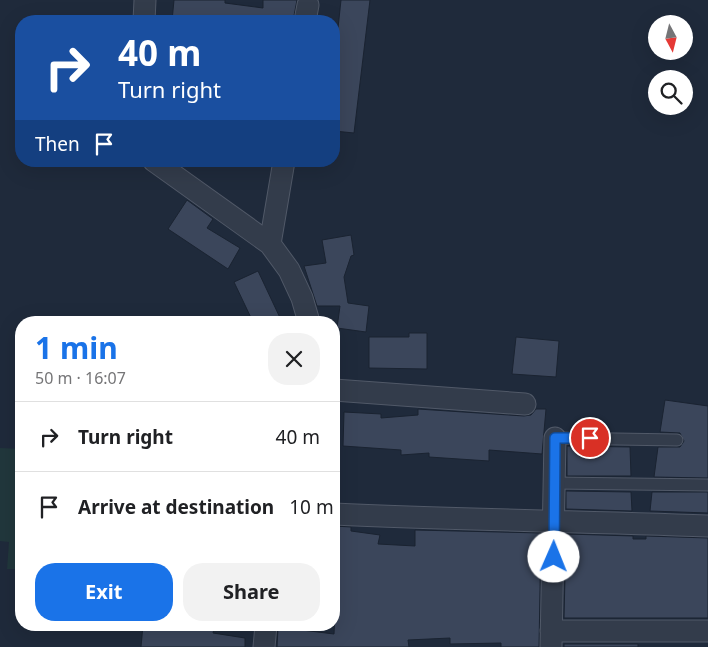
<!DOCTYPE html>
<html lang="en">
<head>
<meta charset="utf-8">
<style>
  :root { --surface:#fff; --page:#f2f2f2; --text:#202124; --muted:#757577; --line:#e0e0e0; --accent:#1a73e8 }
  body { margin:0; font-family:"Noto Sans",sans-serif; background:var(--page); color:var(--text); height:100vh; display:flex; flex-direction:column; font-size:19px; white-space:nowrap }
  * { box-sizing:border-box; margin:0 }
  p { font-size:16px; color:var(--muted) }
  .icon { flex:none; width:28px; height:28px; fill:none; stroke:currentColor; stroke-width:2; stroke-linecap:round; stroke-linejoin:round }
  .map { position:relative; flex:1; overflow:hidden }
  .details { position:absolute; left:15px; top:316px; width:325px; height:315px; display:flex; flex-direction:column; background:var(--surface); border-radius:20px; box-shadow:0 5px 20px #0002 }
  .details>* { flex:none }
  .hud { position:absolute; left:15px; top:15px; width:325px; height:152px; border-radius:20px; box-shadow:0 5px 20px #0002; background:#1a4fa0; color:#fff; overflow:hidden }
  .needle { width:32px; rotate:173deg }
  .tools { position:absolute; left:648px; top:15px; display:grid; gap:10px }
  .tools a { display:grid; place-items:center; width:45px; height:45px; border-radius:50%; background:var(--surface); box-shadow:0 5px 20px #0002; font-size:25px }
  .pin { position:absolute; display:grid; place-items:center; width:42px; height:42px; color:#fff; margin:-21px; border:2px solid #fff; border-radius:50%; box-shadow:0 1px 5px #0007 }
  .me { position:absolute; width:55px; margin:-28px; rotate:1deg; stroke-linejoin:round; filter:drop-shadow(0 0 4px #0008) }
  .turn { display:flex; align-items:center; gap:18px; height:105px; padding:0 20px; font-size:22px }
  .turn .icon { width:65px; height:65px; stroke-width:2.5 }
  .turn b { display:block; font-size:35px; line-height:42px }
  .then { display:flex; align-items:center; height:48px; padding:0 20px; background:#0003; gap:10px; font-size:19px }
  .round { display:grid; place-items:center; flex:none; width:52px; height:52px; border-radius:20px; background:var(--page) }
  .head { display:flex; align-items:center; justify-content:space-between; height:85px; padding:0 20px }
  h1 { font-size:30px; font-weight:700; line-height:38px; color:var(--accent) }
  .primary-button { display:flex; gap:10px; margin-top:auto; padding:10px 20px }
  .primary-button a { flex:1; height:58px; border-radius:20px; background:var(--accent); color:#fff; font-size:20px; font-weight:700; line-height:58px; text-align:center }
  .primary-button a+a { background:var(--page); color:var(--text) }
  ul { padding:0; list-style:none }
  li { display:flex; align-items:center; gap:15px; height:70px; padding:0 20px; border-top:1px solid var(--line) }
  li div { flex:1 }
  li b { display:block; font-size:19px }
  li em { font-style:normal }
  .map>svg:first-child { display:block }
</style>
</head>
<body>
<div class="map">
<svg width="708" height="647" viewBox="0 0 708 647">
  <rect width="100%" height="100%" fill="#1f2a3b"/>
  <path fill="#21373c" d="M0,448l21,1v120h-14l2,-27 -9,-1z"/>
  <path fill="#3b465b" stroke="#1a2331" d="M174,0h51v3l38,5v-8h34l-4,21h-121z
    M341,0h29l-16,133 -20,-2v-104l4,1z
    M187,200l26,19 -6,9 33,20 -12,21 -60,-40z
    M351,235l3,20 -3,1 -7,21 4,26 21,3 -3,26 -29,-4 3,-22h-23l-13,-40 22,-3 -4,-23z
    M258,271l24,51h-29l-19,-40z
    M409,333h18v36l-58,-1v-31h40z
    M516,337l43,4 -3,36 -44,-3z
    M665,400l43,6v72l-54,-1 4,-30h22l4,-6 -4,-8 -20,-1z
    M418,409l106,7 7,-1 5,-6h10l-4,45 -53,-4v11l-60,-4v-4l-28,2v-5l-58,-4 1,-34 37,2v4l37,-3z
    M567,446l63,1 1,29h-64z
    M566,491l65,1 1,19 -66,-2z
    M652,492h56v21l-58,-2z
    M334,526l17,1v4l29,4 -2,9 37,2v-16l126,3 -2,114h-38v-4l-51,1v-6l-42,2 1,7h-132l1,-20 56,7 3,-70h-3z
    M566,534l67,2v3h13v-3l62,2v80h-144z
    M143,625h72l-2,8 32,5v9h-104z
    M564,644h74v3h-74z"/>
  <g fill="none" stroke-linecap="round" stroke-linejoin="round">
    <g stroke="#515968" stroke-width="13">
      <path id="service" d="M555,438l122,2
        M555,483l153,2"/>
    </g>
    <g stroke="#515968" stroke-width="23">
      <path id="minor" d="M144,21l1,-21
        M305,21l3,-16
        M154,161l116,83 19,26 13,28 7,24
        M270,244l14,-83
        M334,390l191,14
        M334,514c124,6 249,7 374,12
        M551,631h157
        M264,647l2,-22
        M551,647l4,-209"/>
    </g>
    <use href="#service" stroke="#333c4b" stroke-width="11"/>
    <use href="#minor" stroke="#333c4b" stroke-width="21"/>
  </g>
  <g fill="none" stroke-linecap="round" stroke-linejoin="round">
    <g stroke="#114b97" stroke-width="12">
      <path id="route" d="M554,557l1,-119h35"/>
    </g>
    <use href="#route" stroke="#1a73e8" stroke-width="9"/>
  </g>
</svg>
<div class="tools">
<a><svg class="needle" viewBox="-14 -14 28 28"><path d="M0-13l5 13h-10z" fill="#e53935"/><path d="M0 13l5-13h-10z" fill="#757577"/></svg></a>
<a><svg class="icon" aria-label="search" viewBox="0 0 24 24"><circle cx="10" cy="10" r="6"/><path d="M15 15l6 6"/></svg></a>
</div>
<div class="pin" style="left:590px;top:438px;background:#d93025"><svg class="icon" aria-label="arrive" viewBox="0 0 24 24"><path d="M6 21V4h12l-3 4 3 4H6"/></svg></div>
<svg class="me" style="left:554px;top:557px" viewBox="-20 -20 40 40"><circle r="19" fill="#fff"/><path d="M0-13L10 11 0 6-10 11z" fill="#1a73e8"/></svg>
<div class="hud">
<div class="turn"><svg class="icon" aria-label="right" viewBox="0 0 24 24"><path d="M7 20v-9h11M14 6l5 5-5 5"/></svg><div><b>40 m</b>Turn right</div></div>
<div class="then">Then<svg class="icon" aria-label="arrive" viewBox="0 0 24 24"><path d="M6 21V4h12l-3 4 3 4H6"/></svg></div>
</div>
<section class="details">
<div class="head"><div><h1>1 min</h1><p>50 m · 16:07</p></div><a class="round"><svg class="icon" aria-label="close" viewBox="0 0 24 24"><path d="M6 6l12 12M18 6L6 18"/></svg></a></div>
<ul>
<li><svg class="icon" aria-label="right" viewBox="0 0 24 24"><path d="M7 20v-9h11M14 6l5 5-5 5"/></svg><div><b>Turn right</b></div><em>40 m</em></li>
<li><svg class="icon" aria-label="arrive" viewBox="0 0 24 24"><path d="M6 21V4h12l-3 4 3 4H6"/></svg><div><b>Arrive at destination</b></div><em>10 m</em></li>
</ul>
<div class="primary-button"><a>Exit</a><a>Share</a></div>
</section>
</div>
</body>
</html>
